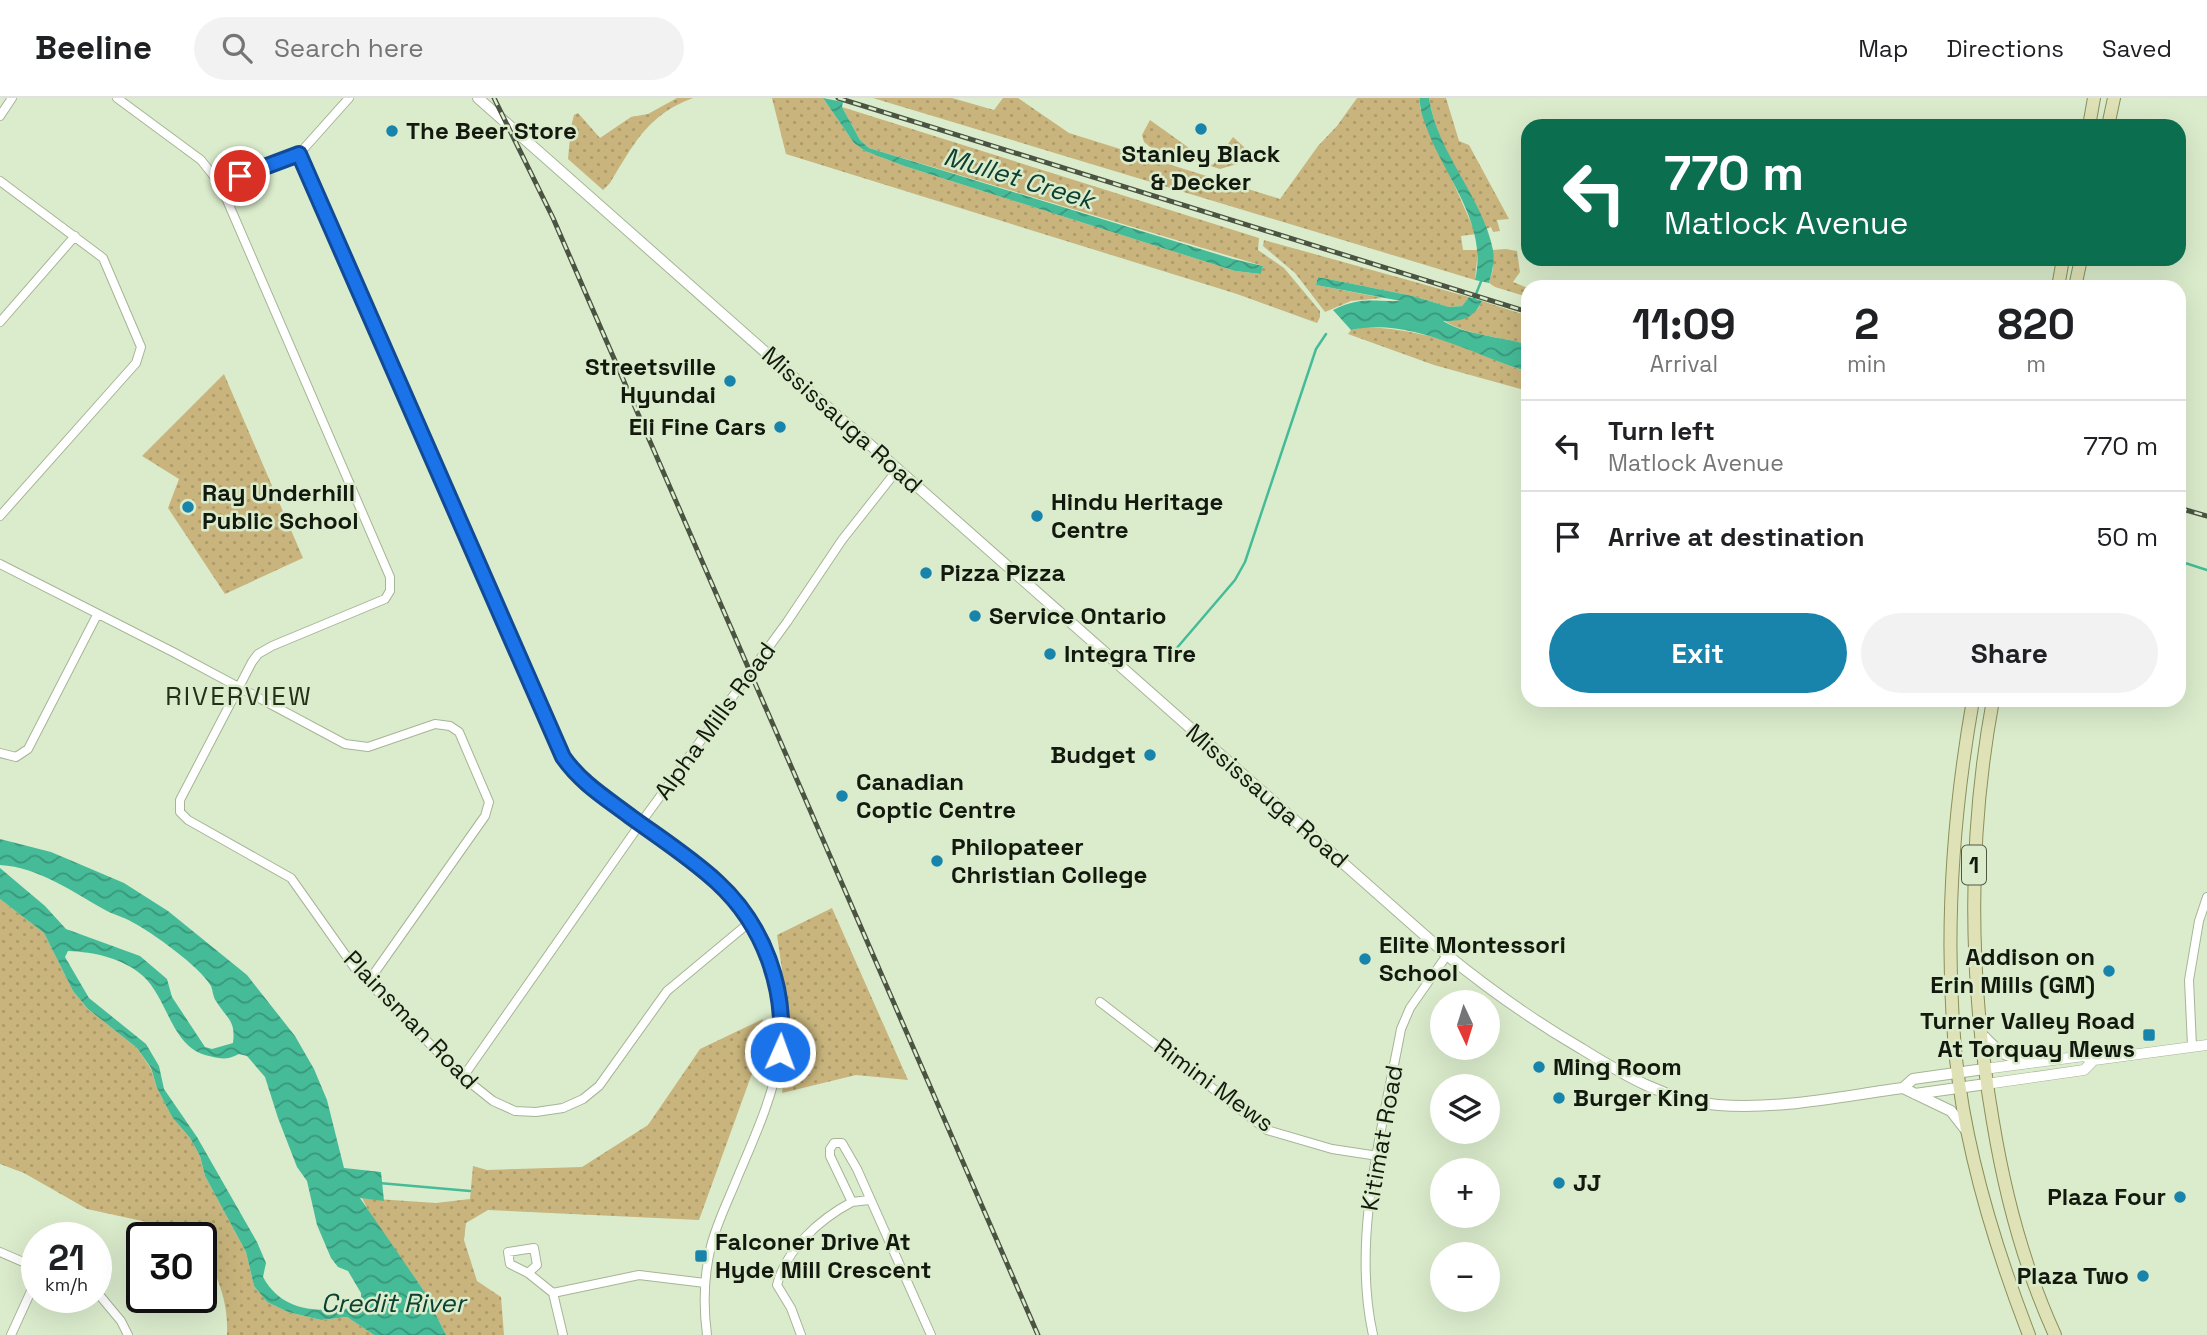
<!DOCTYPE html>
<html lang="en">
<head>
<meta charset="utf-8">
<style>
  :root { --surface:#fff; --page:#f2f2f2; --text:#202124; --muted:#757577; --line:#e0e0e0; --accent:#1884ac }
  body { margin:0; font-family:"Space Grotesk",sans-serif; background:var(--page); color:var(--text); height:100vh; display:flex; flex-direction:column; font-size:26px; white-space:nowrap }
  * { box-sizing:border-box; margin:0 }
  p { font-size:23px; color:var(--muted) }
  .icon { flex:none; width:38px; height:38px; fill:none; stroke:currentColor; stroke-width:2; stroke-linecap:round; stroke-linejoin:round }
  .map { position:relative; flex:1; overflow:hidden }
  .details { position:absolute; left:1521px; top:182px; width:665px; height:427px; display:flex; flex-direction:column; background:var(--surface); border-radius:21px; box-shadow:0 7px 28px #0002 }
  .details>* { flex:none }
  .banner { position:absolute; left:1521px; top:21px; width:665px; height:147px; border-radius:21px; box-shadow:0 7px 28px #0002; background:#0b6e4f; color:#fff; overflow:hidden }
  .needle { width:46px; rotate:176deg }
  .fabs { position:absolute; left:1430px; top:892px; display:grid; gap:14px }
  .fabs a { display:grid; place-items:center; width:70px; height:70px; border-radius:50%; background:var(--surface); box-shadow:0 7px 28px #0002; font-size:35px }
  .speed { position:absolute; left:21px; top:1124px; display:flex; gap:14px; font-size:35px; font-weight:700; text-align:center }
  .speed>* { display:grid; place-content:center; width:91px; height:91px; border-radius:50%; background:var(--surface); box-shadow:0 7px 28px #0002; line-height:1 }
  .speed small { font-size:18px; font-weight:400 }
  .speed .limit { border:4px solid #111; border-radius:10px; background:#fff; color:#111 }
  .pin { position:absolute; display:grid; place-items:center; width:60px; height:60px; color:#fff; margin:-30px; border:4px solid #fff; border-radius:50%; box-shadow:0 2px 7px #0007 }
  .me { position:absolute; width:77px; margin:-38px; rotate:2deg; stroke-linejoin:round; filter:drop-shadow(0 0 5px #0008) }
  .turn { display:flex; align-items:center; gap:24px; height:147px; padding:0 28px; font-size:32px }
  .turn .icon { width:91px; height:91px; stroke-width:2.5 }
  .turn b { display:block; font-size:49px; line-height:60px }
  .eta { display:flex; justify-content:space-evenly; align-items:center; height:119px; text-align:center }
  .eta b { font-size:42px; font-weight:600; line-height:49px }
  .primary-button { display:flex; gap:14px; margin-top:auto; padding:14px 28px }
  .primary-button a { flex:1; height:80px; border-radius:42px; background:var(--accent); color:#fff; font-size:28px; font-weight:600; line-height:80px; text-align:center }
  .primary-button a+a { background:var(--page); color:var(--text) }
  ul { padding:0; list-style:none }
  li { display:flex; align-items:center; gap:21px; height:91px; padding:0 28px; border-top:2px solid var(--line) }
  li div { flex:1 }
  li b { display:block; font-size:26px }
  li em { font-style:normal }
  header { display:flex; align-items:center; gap:42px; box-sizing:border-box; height:98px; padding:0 35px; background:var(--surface); border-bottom:2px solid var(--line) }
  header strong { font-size:33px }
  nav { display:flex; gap:38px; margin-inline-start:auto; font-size:24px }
  .search { width:490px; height:63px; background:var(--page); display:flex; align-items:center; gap:18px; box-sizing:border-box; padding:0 24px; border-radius:38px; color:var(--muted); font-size:26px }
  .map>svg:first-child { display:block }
</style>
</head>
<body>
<header>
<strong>Beeline</strong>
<div class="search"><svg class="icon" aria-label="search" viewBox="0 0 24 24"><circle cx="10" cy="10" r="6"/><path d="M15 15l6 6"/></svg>Search here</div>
<nav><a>Map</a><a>Directions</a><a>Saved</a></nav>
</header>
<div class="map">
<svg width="2207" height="1237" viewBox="0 0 2207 1237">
  <defs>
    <pattern id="green-dots" width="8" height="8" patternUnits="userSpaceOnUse" patternTransform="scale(1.75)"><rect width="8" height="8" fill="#c8b47c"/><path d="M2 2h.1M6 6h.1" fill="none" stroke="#ab9a6a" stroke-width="1.8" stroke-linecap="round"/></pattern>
    <pattern id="water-waves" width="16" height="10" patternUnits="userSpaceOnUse" patternTransform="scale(1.75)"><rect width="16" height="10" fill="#46bb98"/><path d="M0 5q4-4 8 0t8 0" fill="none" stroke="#39977a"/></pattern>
  </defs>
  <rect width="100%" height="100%" fill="#dbeccc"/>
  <path fill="url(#green-dots)" d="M677,0h16c-45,16 -60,47 -83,85l-7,7 -35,-31 3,-32 3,-12 4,-2 22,25 31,-21 17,-3z
    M772,0h51l31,45 11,8 39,15 331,105 26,3 2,-8 -394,-118 -9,-8 -18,-33 417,131 -1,12 26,18 36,43v6l-3,6 -80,-29 -451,-140z
    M873,0h79l42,12 9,-12h15l51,35 211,66 38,-53 19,-20 20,-28h63v10l56,126 -15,2 2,14h15l-3,30z
    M1429,0h17l13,43 10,4 40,74 -12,1 3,11 -7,1 -2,-5 -5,2c-19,-42 -50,-85 -57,-131z
    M1150,22l63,45 20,-28 11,10 1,8 -8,9 -17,5 -70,-22 -6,-5 -2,-7z
    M1264,142l205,57 -7,9 -13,1 -36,-11 -95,-19 -2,8 67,13 -32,3 -26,11 -30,-39 -32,-27z
    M1505,151l12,2 3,21 -7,10 15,6v9l-33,-10 -6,-4 4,-14v-19z
    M1482,203l46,15v29c-28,-9 -61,-9 -85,-25l35,-11z
    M1364,229c36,1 74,9 108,23 18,8 36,16 56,22v19l-94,-26 -86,-31 3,-4z
    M224,276l79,184 -78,36 -57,-86 11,-29 -37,-23z
    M0,801l44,34 29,58 15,18 49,39 14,21 6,19 15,29 18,21 10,18 5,20 41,76 8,34 13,16 21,10 33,8 26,-3 27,18h-147c1,-29 -5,-45 -16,-72 -4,-10 -10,-14 -10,-26h-8l-5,-6 -101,-22 -63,-36 -24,-9z
    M832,810l76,172 -52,-5 -74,18 9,-60 -14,-98z
    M763,921l-9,49 -55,152 -211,-10 -22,13 -2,17 13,41 24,16 3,38h-58l-22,-44 -52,-73 -10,-20 74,5 34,-4 3,-33 14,4 95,-3 66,-42 52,-76z"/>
  <path fill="url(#water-waves)" fill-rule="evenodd" d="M823,0l20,4 -1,5 18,33 9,8 364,111 30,7 -2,8 -26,-3 -331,-105 -39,-15 -11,-8z
    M1420,0h9c8,55 54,100 64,152 2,12 -1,22 -4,33l-14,-3c13,-54 -27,-99 -46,-146 -4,-12 -10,-23 -9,-36z
    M1318,179l95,19 36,11 13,-1 7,-9 13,4c-9,19 -21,20 -39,20 24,15 58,15 85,24v27c-55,-17 -118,-55 -177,-42l-18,-20c29,-14 39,-8 68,-9l-85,-16z
    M0,741l51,13 73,31 44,28 79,64 48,61 19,33 13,31 17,68 37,4 3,29 -24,-3 64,93 22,44h-72l-27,-18 -26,3 -33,-8 -21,-10 -13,-16 -8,-34 -41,-76 -5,-20 -10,-18 -18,-21 -15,-29 -6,-20 -14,-20 -49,-39 -15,-18 -29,-58 -44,-34v-31l45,38 21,23 74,27 27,23 5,18 33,50 7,2 21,-6c3,-23 -6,-24 -17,-42 -3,-4 -3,-10 -5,-15 -12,-20 -58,-53 -79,-64 -8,-5 -17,-7 -25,-11 -33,-18 -68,-44 -107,-46zM68,853c26,1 55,7 75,25 26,24 28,72 66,80 13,3 18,4 30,-2l8,2 18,21 13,41 19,49 10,14 10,44 14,33 7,9 10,4 13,22v14c-38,5 -77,8 -98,-30l3,-14 -9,-21 -60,-105 -33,-48 -5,-23 -13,-22 -57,-46 -24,-41z"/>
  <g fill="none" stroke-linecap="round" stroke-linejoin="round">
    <path stroke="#46bb98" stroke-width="2.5" d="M1474,201l8,-20
      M2179,463l28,9
      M1170,558l65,-76 10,-18 71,-213 10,-15
      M379,1085l91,8"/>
    <g stroke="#a5b596" stroke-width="10">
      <path id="minor" d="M117,0l84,62 19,24 170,393v14l-5,8 -113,47 -14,8 -6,8 -72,138v12l8,8 103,58 63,89 14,15 95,95 30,24 22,10 21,1 27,-4 20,-9 16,-13 68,-95 83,-69
        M0,18l12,-18
        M299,56l264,603c16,23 36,37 58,53 45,32 97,63 128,110 60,92 28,166 -11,256 -9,23 -21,46 -27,70 -7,29 -8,59 -4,89
        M0,83l103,77 38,89 -5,16 -136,153
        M220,86l79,-30 50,-56
        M0,224l75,-86
        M0,466l173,88 172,92 23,3 67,-23 15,2 9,6 30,70 -4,14 -117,166
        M0,655l16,4 12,-8 69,-134
        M1100,904l167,128 65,19 46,7
        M2192,948l-3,-66 10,-59 8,-24
        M463,979l177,-253 147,-202 55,-82 56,-71
        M869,1102l-17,2 -22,-46v-7l4,-6h8l15,26 74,166
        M0,1154l37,16
        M528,1175l9,-8 -3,-17 -26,4 2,12 18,9 25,20
        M96,1193l25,30 7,14
        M11,1237l26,-57
        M563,1237l-10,-42 86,-18 66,8
        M801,1237l-10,-27 -14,-23c9,-36 43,-66 75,-83
        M1373,1237c-22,-98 10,-209 28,-306l9,-21 37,-53"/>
    </g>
    <g stroke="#a5b596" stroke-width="11">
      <path id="tertiary" d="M1984,971l100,-13 10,4 113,-15
        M1986,986l98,-14 10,-10"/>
    </g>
    <g stroke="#a5b596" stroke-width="12">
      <path id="secondary" d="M478,0l969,857c43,35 87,66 135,94 42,26 85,52 136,56 62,5 124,-9 185,-17l10,-9 71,-10
        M1980,934c27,30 29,25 68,28
        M1903,990l48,23 14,18
        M1915,996l71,-10"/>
    </g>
    <g stroke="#8a8f5c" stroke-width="14">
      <path id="primary" d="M2089,28l5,-28
        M2108,28l6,-28
        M2058,189l5,-28
        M2075,189l6,-28
        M1973,602c-21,119 -29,239 -17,359 10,94 39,188 73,276
        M1993,602c-26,140 -24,282 0,422 12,73 31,145 62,213"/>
    </g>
    <use href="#minor" stroke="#fff" stroke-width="8"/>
    <use href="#tertiary" stroke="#fff" stroke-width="10"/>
    <use href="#secondary" stroke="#fff" stroke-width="10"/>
    <use href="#primary" stroke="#dfe2b6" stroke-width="12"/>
    <g stroke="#4b5443" stroke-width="5">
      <path id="rail" d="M494,0l59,120 485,1117
        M838,0l690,214
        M2179,410l28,8"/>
    </g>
    <use href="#rail" stroke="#dbeccc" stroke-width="2.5" stroke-dasharray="8" stroke-linecap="butt"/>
  </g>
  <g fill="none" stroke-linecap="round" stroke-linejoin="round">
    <g stroke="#114b97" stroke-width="18">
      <path id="route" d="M240,78l59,-22 264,603c18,26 43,41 68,60 29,21 60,41 86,65 47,43 70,107 63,170"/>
    </g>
    <use href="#route" stroke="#1a73e8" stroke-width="12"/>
  </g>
  <g fill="#1884ac" stroke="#dbeccc" stroke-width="2.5">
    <circle cx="1201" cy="31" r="7"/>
    <circle cx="392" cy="33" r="7"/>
    <circle cx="730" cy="283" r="7"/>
    <circle cx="780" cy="329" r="7"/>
    <circle cx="188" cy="409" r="7"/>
    <circle cx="1037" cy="418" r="7"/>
    <circle cx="926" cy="475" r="7"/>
    <circle cx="975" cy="518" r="7"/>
    <circle cx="1050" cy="556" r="7"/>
    <circle cx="1150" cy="657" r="7"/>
    <circle cx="842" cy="698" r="7"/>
    <circle cx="937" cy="763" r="7"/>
    <circle cx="1365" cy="861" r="7"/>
    <circle cx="2109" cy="873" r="7"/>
    <rect x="2142" y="930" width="14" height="14" rx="3.5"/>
    <circle cx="1539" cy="969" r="7"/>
    <circle cx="1559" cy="1000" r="7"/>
    <circle cx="1559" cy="1085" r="7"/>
    <circle cx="2180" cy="1099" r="7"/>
    <rect x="694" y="1151" width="14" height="14" rx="3.5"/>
    <circle cx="2143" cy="1178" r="7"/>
  </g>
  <g text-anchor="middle" stroke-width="5" stroke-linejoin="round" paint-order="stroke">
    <rect fill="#dbeccc" stroke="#4f5847" stroke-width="2" x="1962" y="747.5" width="24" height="39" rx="5"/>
    <g font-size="23" font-weight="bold" fill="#13190e">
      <text x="1974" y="775">1</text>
    </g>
    <g font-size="24" font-weight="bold" fill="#13190e" stroke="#dbeccc" text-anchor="start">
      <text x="406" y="41">The Beer Store</text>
      <text x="1201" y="64" text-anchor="middle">Stanley Black<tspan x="1201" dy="28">&amp; Decker</tspan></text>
      <text x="716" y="277" text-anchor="end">Streetsville<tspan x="716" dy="28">Hyundai</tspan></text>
      <text x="766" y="337" text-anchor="end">Eli Fine Cars</text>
      <text x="202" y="403">Ray Underhill<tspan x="202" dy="28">Public School</tspan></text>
      <text x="1051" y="412">Hindu Heritage<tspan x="1051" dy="28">Centre</tspan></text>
      <text x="940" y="483">Pizza Pizza</text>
      <text x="989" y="526">Service Ontario</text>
      <text x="1064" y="564">Integra Tire</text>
      <text x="1136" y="665" text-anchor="end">Budget</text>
      <text x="856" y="692">Canadian<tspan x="856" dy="28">Coptic Centre</tspan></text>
      <text x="951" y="757">Philopateer<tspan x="951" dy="28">Christian College</tspan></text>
      <text x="1379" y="855">Elite Montessori<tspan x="1379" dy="28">School</tspan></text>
      <text x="2095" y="867" text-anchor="end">Addison on<tspan x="2095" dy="28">Erin Mills (GM)</tspan></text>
      <text x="2135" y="931" text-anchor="end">Turner Valley Road<tspan x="2135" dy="28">At Torquay Mews</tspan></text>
      <text x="1553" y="977">Ming Room</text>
      <text x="1573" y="1008">Burger King</text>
      <text x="1573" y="1093">JJ</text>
      <text x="2166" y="1107" text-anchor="end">Plaza Four</text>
      <text x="715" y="1152">Falconer Drive At<tspan x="715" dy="28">Hyde Mill Crescent</tspan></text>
      <text x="2129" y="1186" text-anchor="end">Plaza Two</text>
    </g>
    <g font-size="24" fill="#13190e" stroke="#dbeccc">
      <text transform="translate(842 322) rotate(42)" y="8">Mississauga Road</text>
      <text transform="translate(715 623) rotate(-54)" y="8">Alpha Mills Road</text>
      <text transform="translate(1267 698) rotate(41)" y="8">Mississauga Road</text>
      <text transform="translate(411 922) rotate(46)" y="8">Plainsman Road</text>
      <text transform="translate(1214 987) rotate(36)" y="8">Rimini Mews</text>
      <text transform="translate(1382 1040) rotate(-80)" y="8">Kitimat Road</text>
    </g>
    <g font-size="26" font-style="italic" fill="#0c4032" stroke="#dbeccc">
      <text transform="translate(1019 80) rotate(17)" y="9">Mullet Creek</text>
      <text x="393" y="1214">Credit River</text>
    </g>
    <g font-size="26" letter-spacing="2" fill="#243017" stroke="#dbeccc">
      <text x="239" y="607">RIVERVIEW</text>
    </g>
  </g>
</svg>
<div class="fabs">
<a><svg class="needle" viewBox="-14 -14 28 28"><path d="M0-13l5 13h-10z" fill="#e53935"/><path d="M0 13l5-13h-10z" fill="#757577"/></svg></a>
<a><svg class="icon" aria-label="layers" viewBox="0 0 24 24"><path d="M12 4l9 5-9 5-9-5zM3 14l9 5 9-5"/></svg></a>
<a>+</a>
<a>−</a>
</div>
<div class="speed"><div>21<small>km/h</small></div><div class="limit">30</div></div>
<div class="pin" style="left:240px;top:78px;background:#d93025"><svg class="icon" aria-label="arrive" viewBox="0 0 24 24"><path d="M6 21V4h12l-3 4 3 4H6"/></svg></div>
<svg class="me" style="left:780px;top:954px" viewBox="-20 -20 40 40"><circle r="17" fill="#1a73e8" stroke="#fff" stroke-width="3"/><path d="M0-11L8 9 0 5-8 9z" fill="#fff"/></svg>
<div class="banner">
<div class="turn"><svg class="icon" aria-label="left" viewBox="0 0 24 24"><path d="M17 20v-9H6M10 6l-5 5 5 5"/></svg><div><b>770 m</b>Matlock Avenue</div></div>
</div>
<section class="details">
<div class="eta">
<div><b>11:09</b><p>Arrival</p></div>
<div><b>2</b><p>min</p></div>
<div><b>820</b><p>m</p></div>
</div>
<ul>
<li><svg class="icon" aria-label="left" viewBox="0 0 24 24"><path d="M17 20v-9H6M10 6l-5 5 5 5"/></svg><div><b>Turn left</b><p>Matlock Avenue</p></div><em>770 m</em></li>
<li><svg class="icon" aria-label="arrive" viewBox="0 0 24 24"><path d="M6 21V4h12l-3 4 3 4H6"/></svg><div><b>Arrive at destination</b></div><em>50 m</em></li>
</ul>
<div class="primary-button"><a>Exit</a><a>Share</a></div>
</section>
</div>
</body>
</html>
